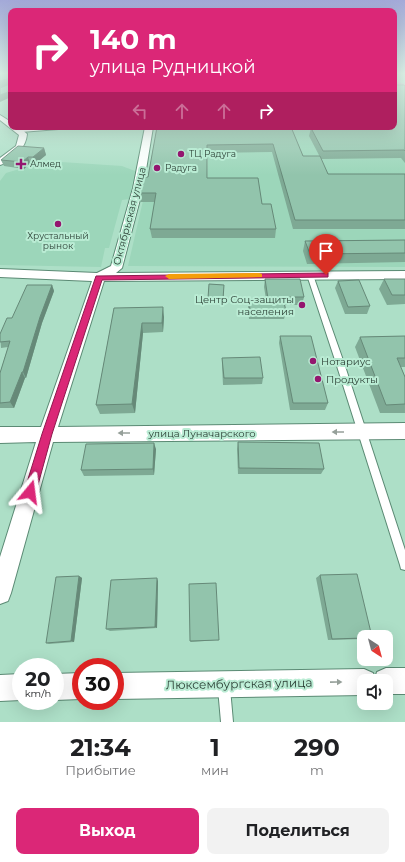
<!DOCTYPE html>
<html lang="ru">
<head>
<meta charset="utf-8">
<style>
  :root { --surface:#fff; --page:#f2f2f2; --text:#202124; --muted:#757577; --accent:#db2777 }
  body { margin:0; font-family:Montserrat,sans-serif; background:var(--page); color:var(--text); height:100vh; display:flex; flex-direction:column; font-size:15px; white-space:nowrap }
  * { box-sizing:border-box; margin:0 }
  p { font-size:13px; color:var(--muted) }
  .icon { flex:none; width:22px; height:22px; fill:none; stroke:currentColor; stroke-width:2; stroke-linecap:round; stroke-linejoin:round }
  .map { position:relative; height:722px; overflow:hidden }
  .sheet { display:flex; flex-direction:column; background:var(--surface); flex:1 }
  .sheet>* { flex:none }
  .banner { position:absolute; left:8px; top:8px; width:389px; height:122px; border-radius:8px; box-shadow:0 4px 16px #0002; background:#db2777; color:#fff; overflow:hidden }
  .needle { width:26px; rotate:144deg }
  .controls { position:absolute; left:357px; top:630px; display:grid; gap:8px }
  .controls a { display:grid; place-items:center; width:36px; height:36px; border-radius:8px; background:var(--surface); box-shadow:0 4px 16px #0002; font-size:20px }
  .speed { position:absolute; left:12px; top:658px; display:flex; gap:8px; font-size:20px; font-weight:700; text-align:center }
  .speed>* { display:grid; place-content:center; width:52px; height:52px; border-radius:50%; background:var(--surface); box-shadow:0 4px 16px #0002; line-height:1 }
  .speed small { font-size:10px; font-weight:400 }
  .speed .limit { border:6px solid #d22; background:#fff; color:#111 }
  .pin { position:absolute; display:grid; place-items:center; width:34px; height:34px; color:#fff; margin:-41px -17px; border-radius:50% 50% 50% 0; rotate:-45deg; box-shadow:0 0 4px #0007 }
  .pin .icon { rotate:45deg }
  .me { position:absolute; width:44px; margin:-22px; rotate:16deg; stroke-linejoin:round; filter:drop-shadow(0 0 3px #0008) }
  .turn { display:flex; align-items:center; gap:14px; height:84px; padding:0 16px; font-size:18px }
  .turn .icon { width:52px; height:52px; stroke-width:2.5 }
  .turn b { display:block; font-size:28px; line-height:34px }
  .lanes { display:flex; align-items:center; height:38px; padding:0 16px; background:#0003; justify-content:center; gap:20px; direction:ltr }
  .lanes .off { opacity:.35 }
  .eta { display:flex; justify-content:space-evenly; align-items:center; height:68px; text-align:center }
  .eta b { font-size:24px; font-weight:700; line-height:28px }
  .cta { display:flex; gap:8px; margin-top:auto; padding:8px 16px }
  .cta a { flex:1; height:46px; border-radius:8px; background:var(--accent); color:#fff; font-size:16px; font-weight:700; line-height:46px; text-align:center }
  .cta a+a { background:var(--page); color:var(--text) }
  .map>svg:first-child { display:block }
</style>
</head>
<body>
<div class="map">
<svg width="405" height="722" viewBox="0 0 405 722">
  <rect width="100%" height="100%" fill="#addfc7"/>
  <path fill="#9cd6ba" d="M405,100v167l-277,-1 20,-87h60v-50l-51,-2h237z
    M46,161l76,5 13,5 -6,28 -7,1 -13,48h-4l-4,19 -101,-2v-84l6,-8z"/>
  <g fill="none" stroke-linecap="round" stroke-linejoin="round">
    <path fill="#db99c0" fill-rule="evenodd" d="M394,81l11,3v6l-11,-3z"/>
    <g stroke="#5b8a74" stroke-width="2">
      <path id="lane" d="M58,127h15l-2,1 -50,4 -2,-1 2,-1z
        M310,273l3,2 31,88 61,187v20l-4,-1 -1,-4 -64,-202 -29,-88z
        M224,682l4,2 2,4 3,34h-12l-3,-34 2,-4z"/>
    </g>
    <g stroke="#5b8a74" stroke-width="2">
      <path id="street" d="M0,115l11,7v5h8l8,7c-1,14 -14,27 -27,31v-7l16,-12 3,-11 -19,-15z
        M145,127h8l-10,61 -21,80 -6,5 289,-2v8l-301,2 -46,146 347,-4v16l-352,3 -42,151 -3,8 -8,3v-47l36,-115 -36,1v-16h41l51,-146 -92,-4v-8l97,4 14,-7 22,-78z
        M386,668h19v26h-19v-13h-22v14l-249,4v-26l249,-4 9,4 2,5 2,-6z
        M81,673v26l-26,1v-26z
        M21,674v26l-21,1v-26z"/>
    </g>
    <use href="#lane" fill="#fff" fill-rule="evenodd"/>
    <use href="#street" fill="#fff" fill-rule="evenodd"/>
  </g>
  <path fill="#7ea994" d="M405,86v77l-4,-5 -80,1 -12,-23 2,-8h14v-1h69z
    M157,127h134l12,29 25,18h77v55h-112l-21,-77 -65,1v25l55,26 14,25 -1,9h-123l-2,-9 5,-27h-14l-1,-9 8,-16z
    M44,148l2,7 -11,9 -5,-1 -6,6 -20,-3 -3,-6z
    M405,240v22l-98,2 -4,-13 2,-10z
    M265,279l39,18 -2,8h-17l1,7 -2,7h-35l-1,-12 1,-8h17l-2,-12z
    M384,279h21v25l-18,1 -8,-16z
    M338,281l32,25 -3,8h-22l-10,-26z
    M209,284l15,1 -1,19 -15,-1z
    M52,285l2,6 -12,32 -16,55h-1l-11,30h-14v-35l8,-26 -7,1 -1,-14 12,-16z
    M114,308l50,9 -1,15 -20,1 -8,80 -35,1 -4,-9z
    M280,336l48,67 -3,7h-35l-11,-67z
    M405,336v31h-4l4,10v36h-25l-25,-66 5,-10z
    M222,358l41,20 -1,6 -39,1 -1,-20z
    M238,442l86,27 -3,5h-83l-1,-25z
    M156,449l-2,26 -70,1 -3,-6z
    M320,575l44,62v2l-36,1 -12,-62z
    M79,576l3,2 -8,64 -25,2 -3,-1z
    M158,581l-1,47 -47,3 -4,-2z
    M218,640l-27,2 -1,-1 29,-1z"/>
  <path fill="#668978" d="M10,78l1,6 -11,4v-7z
    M11,91v6l-11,5v-7z
    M44,148l2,7 -11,9 -2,-7z
    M28,157l2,6 -6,6 -2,-7z
    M52,285l2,6 -12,32 -16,55 -3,-6 17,-55z
    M163,307l1,10 -1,15 -1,-9z
    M142,323l1,10 -8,80 -3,-9z
    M22,372l3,6 -11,30 -4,-6z
    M154,443l2,6 -2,26 -1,-6z
    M79,576l3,2 -8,64 -3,-1z
    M157,578l1,3 -1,47 -2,-1z"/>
  <path fill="#92c4ac" stroke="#668978" d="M0,74h11v17l-11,4v-7l10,-4v-6l-10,3z
    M394,85h10l1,1v65l-1,-1 -81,1 -12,-23h19v-1h64z
    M157,127h134l12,29h17l8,18h77v46h-110l-22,-76 -66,1v33h51l4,26h9l5,25h-126l6,-36h-16l4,-16h4z
    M18,146l26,2 -11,9h-5l-6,5 -21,-2z
    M405,240v13l-95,1 -5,-13z
    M265,279h35l4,18h-21l3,15 -36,-1 -1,-12h19z
    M384,279h21v16h-13z
    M359,280l11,26 -22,1 -10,-26z
    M209,284l15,1 -1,14 -15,-1z
    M27,285h25l-12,32 -17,55h-1l-12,30 -10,1v-30l10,-32 -10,1v-8l7,-16h5z
    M163,307l-1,16h-20l-10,81 -36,1 18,-97z
    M280,336h31l17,67h-35z
    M405,336v22h-8l8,19v27l-19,1 -26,-68z
    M260,357l3,21h-39l-2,-20z
    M238,442l81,1 5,26 -85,-1z
    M154,443l-1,26 -72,1 5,-26z
    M357,574l15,63h-8v1l-32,1 -12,-64z
    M79,576l-8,65 -25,2 10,-66z
    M157,578l-2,49 -49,2 5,-49z
    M216,583l3,57 -29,1 -1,-57z"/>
  <defs><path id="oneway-solid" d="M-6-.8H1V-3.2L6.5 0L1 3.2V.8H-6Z"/></defs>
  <g fill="#96a09a">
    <use href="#oneway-solid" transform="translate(338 432) rotate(180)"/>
    <use href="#oneway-solid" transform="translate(124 433) rotate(180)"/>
    <use href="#oneway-solid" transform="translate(336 682) rotate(-1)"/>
  </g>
  <linearGradient id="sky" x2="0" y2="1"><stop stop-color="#a3a9d8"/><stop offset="0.42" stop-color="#daf1e6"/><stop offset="1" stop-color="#daf1e6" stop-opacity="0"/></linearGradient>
  <rect width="405" height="175" fill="url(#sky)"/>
  <path fill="#db2777" stroke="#8e194d" d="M326,273h2v4l-226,3 -50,154 -16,58 -2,4 -4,1 -4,-1 -2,-4 18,-58 54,-158z"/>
  <path fill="#f59e0b" d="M259,273l3,1v3l-93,2 -4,-3 4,-2z"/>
  <g fill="#94166f" stroke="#baecd4" stroke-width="1.5">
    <circle cx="181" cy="154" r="4"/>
    <path d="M19 158h4v4h4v4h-4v4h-4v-4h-4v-4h4z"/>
    <circle cx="157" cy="168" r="4"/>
    <circle cx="58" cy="224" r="4"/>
    <circle cx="302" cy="305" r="4"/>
    <circle cx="313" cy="361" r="4"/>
    <circle cx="318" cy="379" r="4"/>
  </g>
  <g text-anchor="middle" stroke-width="4" stroke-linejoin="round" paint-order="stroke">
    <g font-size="9" fill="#2c4036" stroke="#baecd4" text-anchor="start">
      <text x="189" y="157">ТЦ Радуга</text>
      <text x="30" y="167">Алмед</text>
      <text x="165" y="171">Радуга</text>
      <text x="58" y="239" text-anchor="middle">Хрустальный<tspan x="58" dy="10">рынок</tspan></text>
    </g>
    <g font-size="10" fill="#2c4036" stroke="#baecd4">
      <text transform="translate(129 216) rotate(-75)" y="4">Октябрьская улица</text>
      <text x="202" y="437">улица Луначарского</text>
    </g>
    <g font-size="10" fill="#2c4036" stroke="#baecd4" text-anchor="start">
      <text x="294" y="303" text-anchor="end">Центр Соц-защиты<tspan x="294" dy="12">населения</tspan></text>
      <text x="321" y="365">Нотариус</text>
      <text x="326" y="383">Продукты</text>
    </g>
    <g font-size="12" fill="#2c4036" stroke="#baecd4">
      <text transform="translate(239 684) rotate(-1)" y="4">Люксембургская улица</text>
    </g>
  </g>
</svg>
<div class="controls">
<a><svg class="needle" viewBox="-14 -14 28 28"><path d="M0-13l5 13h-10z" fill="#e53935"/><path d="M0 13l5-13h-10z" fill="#757577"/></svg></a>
<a><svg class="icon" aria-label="sound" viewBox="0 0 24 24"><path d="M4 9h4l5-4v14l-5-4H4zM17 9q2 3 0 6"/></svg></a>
</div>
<div class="speed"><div>20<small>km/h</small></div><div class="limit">30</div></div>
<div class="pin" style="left:326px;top:275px;background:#d93025"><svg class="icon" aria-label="arrive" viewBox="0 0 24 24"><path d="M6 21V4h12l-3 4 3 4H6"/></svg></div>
<svg class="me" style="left:30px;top:492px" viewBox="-20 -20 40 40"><path d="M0-17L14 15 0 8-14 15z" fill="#db2777" stroke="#fff" stroke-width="4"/></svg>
<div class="banner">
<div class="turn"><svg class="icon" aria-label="right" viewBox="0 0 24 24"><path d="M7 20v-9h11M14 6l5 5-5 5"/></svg><div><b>140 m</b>улица Рудницкой</div></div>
<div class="lanes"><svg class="icon off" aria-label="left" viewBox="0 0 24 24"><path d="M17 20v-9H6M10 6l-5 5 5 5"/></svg><svg class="icon off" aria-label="ahead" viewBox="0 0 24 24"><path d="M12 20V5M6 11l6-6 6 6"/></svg><svg class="icon off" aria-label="ahead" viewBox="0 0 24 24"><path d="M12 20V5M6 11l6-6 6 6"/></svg><svg class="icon" aria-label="right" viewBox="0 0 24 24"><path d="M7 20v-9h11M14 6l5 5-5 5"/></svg></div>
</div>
</div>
<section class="sheet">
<div class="eta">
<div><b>21:34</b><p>Прибытие</p></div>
<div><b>1</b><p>мин</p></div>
<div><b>290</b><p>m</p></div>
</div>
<div class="cta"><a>Выход</a><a>Поделиться</a></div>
</section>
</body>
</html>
